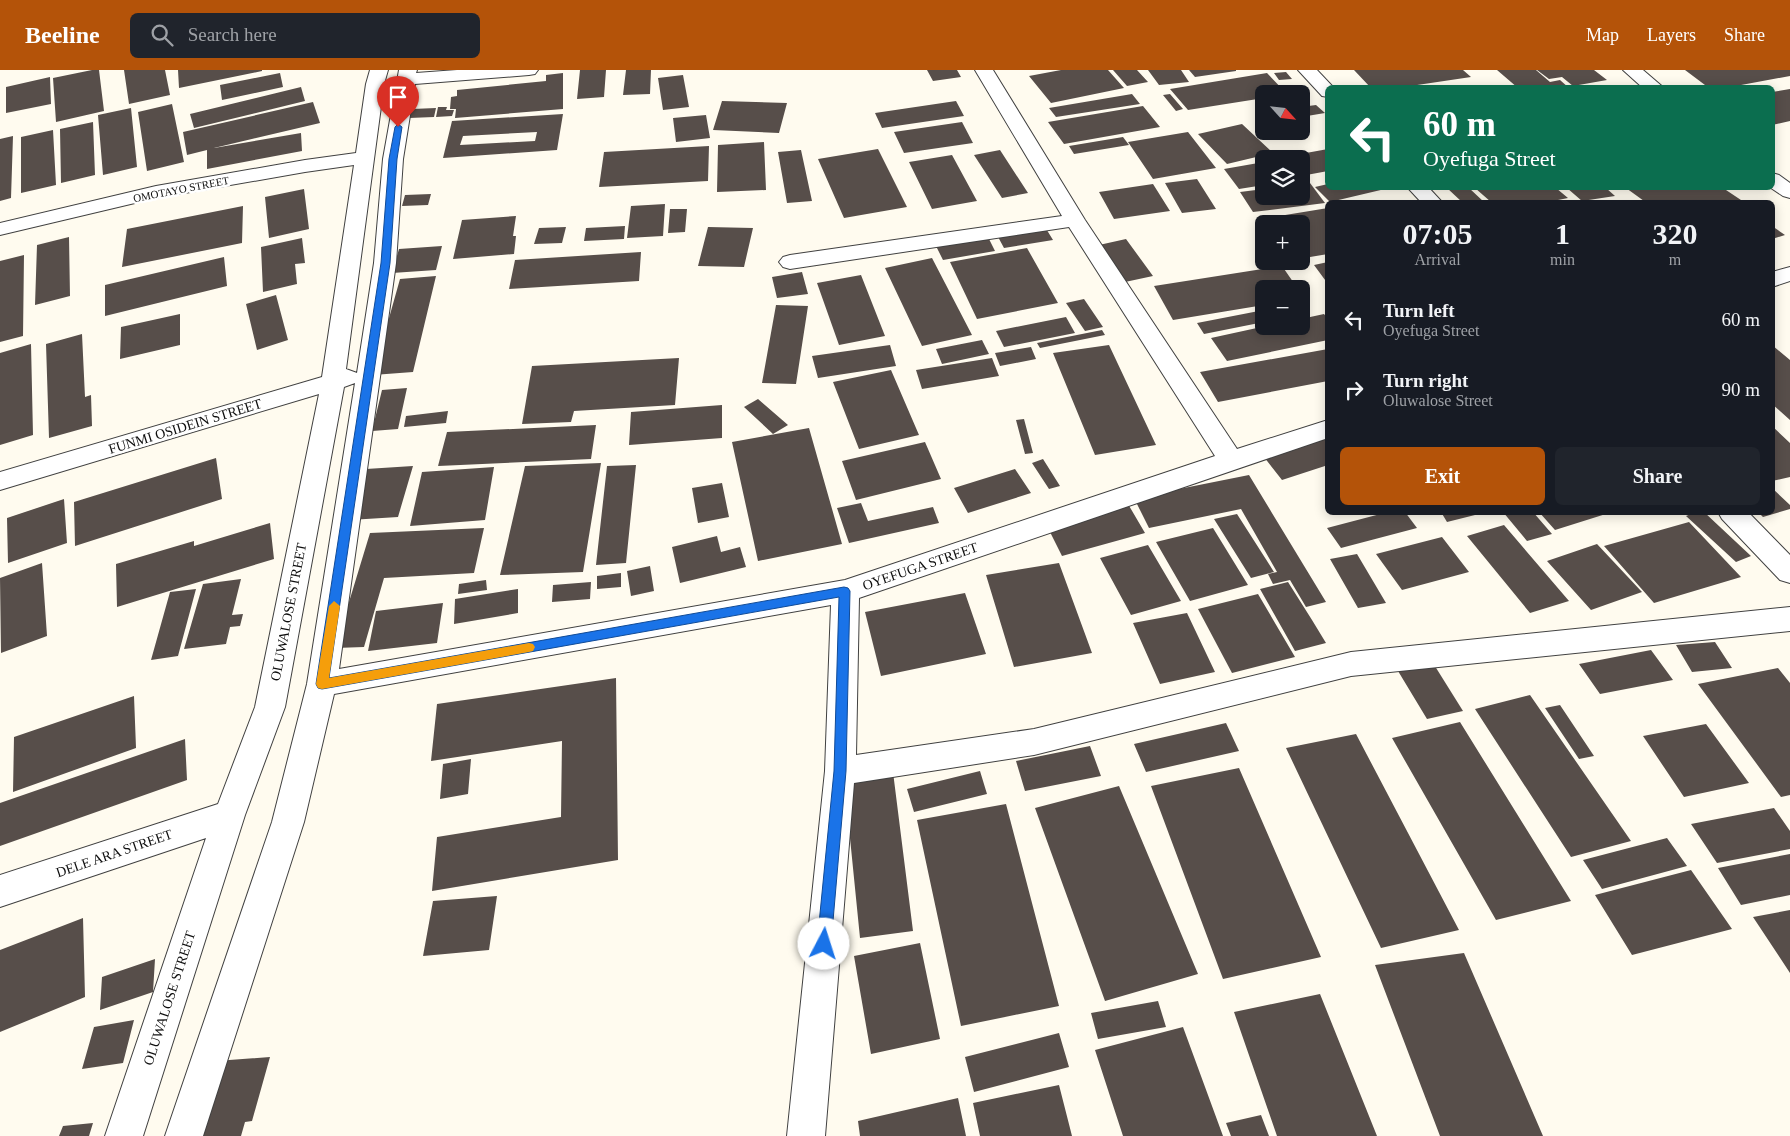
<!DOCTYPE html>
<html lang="en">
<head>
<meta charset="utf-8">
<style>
  :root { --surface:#171b24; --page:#20242c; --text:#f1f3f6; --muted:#9ea1a6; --accent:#b45309 }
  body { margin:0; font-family:"Times New Roman",serif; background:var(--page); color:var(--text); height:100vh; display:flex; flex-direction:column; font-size:19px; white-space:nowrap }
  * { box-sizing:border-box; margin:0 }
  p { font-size:16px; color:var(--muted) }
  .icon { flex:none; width:28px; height:28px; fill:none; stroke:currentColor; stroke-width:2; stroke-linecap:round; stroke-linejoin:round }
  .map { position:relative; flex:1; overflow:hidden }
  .sheet { position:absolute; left:1325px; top:130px; width:450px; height:315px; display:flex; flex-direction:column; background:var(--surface); border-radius:8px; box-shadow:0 2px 12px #0003 }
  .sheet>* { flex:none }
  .top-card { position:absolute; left:1325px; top:15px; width:450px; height:105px; border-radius:8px; box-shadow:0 2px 12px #0003; background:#0b6e4f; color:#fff; overflow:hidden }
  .needle { width:32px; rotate:117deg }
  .tools { position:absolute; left:1255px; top:15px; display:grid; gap:10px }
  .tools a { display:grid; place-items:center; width:55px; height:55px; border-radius:8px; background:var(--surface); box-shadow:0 2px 12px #0003; font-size:25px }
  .pin { position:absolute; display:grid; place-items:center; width:42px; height:42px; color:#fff; margin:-51px -21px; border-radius:50% 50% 50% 0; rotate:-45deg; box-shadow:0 0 5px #0007 }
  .pin .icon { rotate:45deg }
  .me { position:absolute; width:55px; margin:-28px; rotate:5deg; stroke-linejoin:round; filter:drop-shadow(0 0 4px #0008) }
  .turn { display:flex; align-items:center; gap:18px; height:105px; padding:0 15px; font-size:22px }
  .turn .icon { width:65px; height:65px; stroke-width:2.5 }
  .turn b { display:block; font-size:35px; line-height:42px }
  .eta { display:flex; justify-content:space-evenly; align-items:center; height:85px; text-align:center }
  .eta b { font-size:30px; font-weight:700; line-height:35px }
  .action { display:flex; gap:10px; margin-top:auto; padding:10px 15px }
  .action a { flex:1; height:58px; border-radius:8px; background:var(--accent); color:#fff; font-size:20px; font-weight:700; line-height:58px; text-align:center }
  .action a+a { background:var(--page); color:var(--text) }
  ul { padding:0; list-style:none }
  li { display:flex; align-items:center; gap:15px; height:70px; padding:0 15px }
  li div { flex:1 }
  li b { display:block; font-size:19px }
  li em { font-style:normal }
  header { display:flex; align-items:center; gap:30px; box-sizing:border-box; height:70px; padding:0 25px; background:var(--accent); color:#fff }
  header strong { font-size:24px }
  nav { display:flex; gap:28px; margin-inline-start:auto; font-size:18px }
  .search { width:350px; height:45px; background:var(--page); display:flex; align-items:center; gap:12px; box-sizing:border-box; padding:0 18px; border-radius:8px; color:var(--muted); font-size:19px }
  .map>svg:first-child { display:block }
</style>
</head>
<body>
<header>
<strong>Beeline</strong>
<div class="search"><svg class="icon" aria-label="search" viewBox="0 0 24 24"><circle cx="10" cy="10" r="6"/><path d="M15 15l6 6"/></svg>Search here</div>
<nav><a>Map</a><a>Layers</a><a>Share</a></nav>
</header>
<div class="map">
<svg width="1790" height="1066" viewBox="0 0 1790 1066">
  <rect width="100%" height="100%" fill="#fffbef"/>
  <path fill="#574e4a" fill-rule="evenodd" d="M92,0h7l5,41 -48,11 -3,-44z
    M124,0h41l5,25 -41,9z
    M178,0h84v1l-83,17z
    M580,0h26l-2,27 -27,2z
    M626,0h25l-1,24 -27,1z
    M927,0h30l4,7 -28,4z
    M1061,0h47l16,18 -73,15 -22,-27z
    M1113,0h24l11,12 -21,4z
    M1148,0h33l8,12 -30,3z
    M1189,0h47v1l-41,6z
    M1354,0h109l8,7 -74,11h-26z
    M1497,0h39l14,12 10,-2 9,8h-51z
    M1537,0h57l13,10 -34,6 -11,-9 -13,2z
    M1685,0h105v6l-65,12h-16z
    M1286,2l6,7 -13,1 -5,-7z
    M280,3l3,14 -61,13 -2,-15z
    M563,3v36l-108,9 1,-9h-6l1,-12 6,-1v-6l89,-9v-6z
    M1267,3l20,21h-23v4l-76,12 -18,-21z
    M683,5l6,32 -26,3 -5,-32z
    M50,7l1,27 -45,9v-26z
    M301,17l4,14 -111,27 -4,-14z
    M1790,19v32l-18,4v-33z
    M1132,24l8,10 -84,13 -7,-9z
    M1170,24l13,15 -7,2 -13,-16z
    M722,31l65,2 -8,30 -66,-3z
    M956,31l8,15 -82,12 -7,-15z
    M313,32l7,21 -106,25 87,-15 1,18 -95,18v-19l-20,5 -4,-23z
    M172,34l12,58 -37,9 -9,-59z
    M1316,35l9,8 -24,4v-10z
    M1143,36l17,21 -96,17 -16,-22z
    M438,37h9l-1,3h8l-2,6 -16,1z
    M131,38l6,59 -34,8 -5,-60z
    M436,38l-2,9 -25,1 3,-9z
    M563,44l-6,36 -114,8 9,-37zM537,62l-2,9 -75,4 3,-9z
    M706,45l4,23 -34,4 -3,-24z
    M93,52l2,53 -34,8 -1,-54z
    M962,52l11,21 -69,10 -10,-21z
    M1242,54l31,29 -46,11 -29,-30z
    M53,60l3,55 -35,8v-56z
    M1188,62l28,36 -63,11 -25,-37z
    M13,66l-2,62 -11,3v-62z
    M1123,67l6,8 -55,9 -5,-8z
    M764,72l2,48 -49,2 1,-47z
    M709,76l-1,35 -109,6 5,-35z
    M878,79l29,58 -63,11 -26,-59z
    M1328,79v22l-27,5v-17h-15l-2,-2z
    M801,80l11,51 -25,2 -9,-51z
    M1000,80l28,43 -26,5 -28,-43z
    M952,85l25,46 -45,8 -23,-47z
    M1264,92v23l-25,4 -15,-20z
    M1197,109l19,30 -34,4 -17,-30z
    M1310,113l15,20 -72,9 -13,-20 24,-3v7h37v-12z
    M1153,114l17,27 -56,8 -15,-27z
    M1328,114v4h55l2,1 -55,13 -15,-15z
    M1447,118h22l15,14h-22z
    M1475,118h81l12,10 -20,4h-57z
    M1567,118h39l9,8 -33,5z
    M1626,118h97l21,14h-103l3,-1z
    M304,119l5,40 -40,9 -4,-41z
    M431,124l-3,11 -26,1 3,-11z
    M665,134l-2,32 -36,2 4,-32z
    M243,136l-1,37 -120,24 5,-38z
    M1328,138v46l-24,4 -3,-3v-31h-23l-5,-7z
    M670,139h17l-2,23 -17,1z
    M516,146l-3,20h3l-2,18 -61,5 9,-39z
    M625,156l-1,13 -40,2 2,-13z
    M1772,156l13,9 -13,4z
    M566,157l-4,16 -28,1 5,-16z
    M708,157l45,1 -9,39 -46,-1z
    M1045,157l8,13 -49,8 -7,-13z
    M987,165l8,16 -52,9 -8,-16z
    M69,167l1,59 -35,9 2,-60z
    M302,168l3,25 -10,1 2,20 -34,8 -2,-45z
    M1126,169l27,37 -28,6 -26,-37z
    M442,176l-6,24 -44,3 7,-24z
    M1027,178l31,55 -81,16 -27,-57z
    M641,182l-2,29 -130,8 6,-29z
    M24,185l-1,81 -23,6v-81z
    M224,187l3,29 -122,30v-31z
    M932,188l40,77 -50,11 -37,-78z
    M1328,192v22l-14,-19z
    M1282,196l16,23h-34v16l-91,15 -19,-34z
    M802,202l6,22 -31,4 -5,-21z
    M861,205l24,61 -46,9 -22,-62z
    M436,206l-23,96 -40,3 27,-96z
    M276,225l12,45 -31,10 -11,-46z
    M1084,229l19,28 -18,4 -19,-28z
    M776,235l32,1 -12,78 -34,-1z
    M1264,240v12l-60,12 -7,-11z
    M180,244v31l-60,14 1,-32z
    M1324,244l4,5v21l-101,21 -16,-23 55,-12h35v-7z
    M1066,247l9,16 -71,14 -8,-16z
    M1102,260l3,5 -65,13 -3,-5z
    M82,264l3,63 6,-2 1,31 -43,12 -3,-94z
    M982,270l7,14 -47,10 -6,-15z
    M31,274l2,91 -33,10v-92z
    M890,275l6,21 -78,12 -6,-22z
    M1109,275l47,100 -61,10 -42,-102z
    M1772,275l18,15v60l-18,-16z
    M1031,277l5,12 -36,7 -5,-13z
    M1328,279v32l-110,21 -18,-30z
    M679,288l-4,47 -101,6 -3,11 -49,2 10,-58z
    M992,288l7,18 -77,13 -6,-19z
    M891,300l28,65 -60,14 -26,-67z
    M407,318l-9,41 -26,2 10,-41z
    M758,329l30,26 -15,9 -29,-27z
    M722,335v33l-93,7 2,-33z
    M448,341l-2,12 -42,4 2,-11z
    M1024,349l9,34 -8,1 -9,-34z
    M596,355l-5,34 -153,7 9,-34z
    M1772,356l18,17v34l-18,4z
    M809,358l33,116 -84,17 -26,-119z
    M1328,366v29l-46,15 -18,-23z
    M925,372l16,37 -85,21 -14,-39z
    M216,388l6,41 -147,47 -1,-44z
    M1043,389l17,27 -11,3 -17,-26z
    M601,393l-18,109 -83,3 25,-109z
    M636,395l-10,98 -30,2 11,-99z
    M413,396l-15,51 -48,3 16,-51z
    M494,397l-9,53 -75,6 12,-54z
    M1015,399l16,24 -63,20 -14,-25z
    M1249,405l77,127 -20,5 -16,-27 -17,4 -5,-10 9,-2 -36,-63 -92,19 -15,-30z
    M722,413l7,34 -31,6 -6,-35z
    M1772,418l18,17v4l-27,8 -5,-5h14z
    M64,429l3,44 -59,20 -1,-45z
    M861,433l7,18 65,-14 6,16 -90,20 -12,-35z
    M1128,434l17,29 -83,23 -15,-30z
    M1388,442h17l12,16 -76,20 -14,-20z
    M1441,442h42v1l-36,9z
    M1503,442h30l19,22 -25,7z
    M1539,442h70v1l-54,17z
    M1696,442h8l47,44 -15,6 -50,-46z
    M1237,444l37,58 -23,6 -37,-59z
    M1689,452l52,55 -87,26 -50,-57z
    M270,453l4,36 -157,48 -1,-43 78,-23v5z
    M1504,455l65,76 -39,12 -63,-77z
    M484,458l-10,45 -90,5 -20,69 -29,1 35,-115z
    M1213,458l35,57 -58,16 -34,-59z
    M717,466l4,16 19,-5 6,20 -66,16 -8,-36z
    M1442,467l27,35 -67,18 -26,-36z
    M1597,474l45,48 -51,18 -44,-49z
    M1148,475l33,56 -50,14 -31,-57z
    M1357,484l29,49 -28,5 -28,-49z
    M42,493l5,73 -46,17 -1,-75z
    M1059,493l33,90 -78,14 -28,-92z
    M650,496l4,25 -23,5 -4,-25z
    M621,503v14l-24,2v-13z
    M241,509l-9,36 11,-1 -3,12 -10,1 -4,17 -42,5 19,-65z
    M486,510l1,10 -29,4 1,-10z
    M591,512l-1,17 -38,3 1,-17z
    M1288,512l24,38 14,23 -31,8 -35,-62z
    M196,519l-18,67 -27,4 19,-68z
    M518,519v24l-64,11 1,-25z
    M965,523l21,61 -105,22 -16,-64z
    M1258,524l37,63 -63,16 -34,-64z
    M443,533l-6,40 -69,8 8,-40z
    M1187,543l28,59 -55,12 -27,-61z
    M1715,572l17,26 -40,4 -16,-27z
    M1651,580l22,30 -73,14 -21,-30z
    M1433,593l30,48 -36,8 -29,-48z
    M1778,598l12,15v112l-9,2 -83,-113z
    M616,608l2,182 -186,31 5,-54 124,-20 1,-76 -131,20 6,-57z
    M1530,625l101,146 -60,16 -96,-148z
    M134,626l2,52 -123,44 1,-55z
    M1560,635l34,51 -15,3 -34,-51z
    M1460,652l111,179 -75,19 -104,-182z
    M1226,653l13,28 -93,21 -12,-28z
    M1706,654l43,59 -65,14 -41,-61z
    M1356,664l103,196 -78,18 -95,-200z
    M185,669l2,41 -187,66v-43z
    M1090,676l11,30 -76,15 -9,-30z
    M471,689l-3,35 -28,5 3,-35z
    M1239,698l82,189 -98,22 -72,-193z
    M980,701l7,23 -73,18 -7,-23z
    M893,702l20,159 -53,7 -16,-160z
    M1119,716l79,188 -93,27 -70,-193z
    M1006,734l53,202 -98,20 -44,-206z
    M1774,738l16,23v18l-73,14 -26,-39z
    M1667,768l20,28 -85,23 -19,-29z
    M1790,784v41l-49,10 -23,-37z
    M1691,800l41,59 -100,26 -37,-60z
    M497,826l-8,54 -66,6 10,-55z
    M1790,840v63l-37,-56z
    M83,848l2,79 -85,35v-82z
    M920,873l20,96 -69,15 -17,-98z
    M1464,883l79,183h-103l-65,-171z
    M155,889l-2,33 -53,18 2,-33z
    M1320,924l57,142h-100l-43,-124z
    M1158,931l8,26 -68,12 -7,-26z
    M134,950l-11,43 -41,6 12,-42z
    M1183,957l40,109h-100l-28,-86z
    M1059,963l10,34 -95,25 -9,-35z
    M270,987l-18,64 -7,1 -4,14h-48l23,-75z
    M1059,1015l13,51h-92l-7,-33z
    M958,1028l8,38h-106l-2,-15z
    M1261,1045l8,21h-38l-5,-13z
    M93,1053l-4,13h-30l4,-10z"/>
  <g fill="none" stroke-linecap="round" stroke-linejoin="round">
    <g stroke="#414141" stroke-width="2">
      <path id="minor" d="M370,0h18l-4,14 -38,285 11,4 17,-110 9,-104 16,-89h18l-1,3 41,-3h81l-3,4 -6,1 -114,9 -12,75 -7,104 -57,406 506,-89 370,-124 -146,-229 -279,42 -7,-2 -4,-5 4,-5 7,-2 272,-39 -87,-146h18l92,150 152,229 91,-29v18l-469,160 -3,157 178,-26 317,-77 439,-45v24l-439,45 -317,79 -180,28 -29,353h-38l38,-365 6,-166 -497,89 -30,128 -101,314h-38l107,-314 35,-138 48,-301 -11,4 -59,320 -40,108 -102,321h-38l101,-298 -206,69v-32l218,-71 37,-97 64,-313 -319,96v-18l322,-95 32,-212 -49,7 -149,26 -156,37v-12l156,-37 149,-26 51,-7 10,-69z
        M1298,0h19l17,18h-6v9l-6,-1z
        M1623,0h20l21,18h-21z
        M1772,103l7,2 11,8v15l-7,-2 -12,-8z
        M1408,118h21l13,14h-21z
        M1790,197v14l-18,6v-15z
        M1718,442h30l42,43v28l-10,-3 -58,-61z"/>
    </g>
    <use href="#minor" fill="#fff" fill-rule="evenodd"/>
  </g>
  <path fill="#1a73e8" stroke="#114b97" d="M398,54l4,3 -5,32 -7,104 -61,415 515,-91 4,1 2,3 -4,180 -15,173 -2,5 -5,2 -5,-2 -2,-5 17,-173 5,-174 -517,92 -4,-1 -2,-4 65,-421 8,-104 6,-32z"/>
  <path fill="#f59e0b" d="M334,531l6,5 -11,72 200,-35 4,1 2,3 -2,4 -4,1 -207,37 -4,-1 -2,-4 13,-78z"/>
  <g text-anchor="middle" stroke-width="5" stroke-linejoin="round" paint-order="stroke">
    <g font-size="11" fill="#0e0e0e" stroke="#fff">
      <text transform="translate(181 119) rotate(-11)" y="4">OMOTAYO STREET</text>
    </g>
    <g font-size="14" fill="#0e0e0e" stroke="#fff">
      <text transform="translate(185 356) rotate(-17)" y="5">FUNMI OSIDEIN STREET</text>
      <text transform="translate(920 496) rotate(-19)" y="5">OYEFUGA STREET</text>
      <text transform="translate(288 542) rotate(-79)" y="5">OLUWALOSE STREET</text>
      <text transform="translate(114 783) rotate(-19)" y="5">DELE ARA STREET</text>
      <text transform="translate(169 928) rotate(-72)" y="5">OLUWALOSE STREET</text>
    </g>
  </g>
</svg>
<div class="tools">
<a><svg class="needle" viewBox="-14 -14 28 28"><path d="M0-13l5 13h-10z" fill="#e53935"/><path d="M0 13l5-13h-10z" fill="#9ea1a6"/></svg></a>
<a><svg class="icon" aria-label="layers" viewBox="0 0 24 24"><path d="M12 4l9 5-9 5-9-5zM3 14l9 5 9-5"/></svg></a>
<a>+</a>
<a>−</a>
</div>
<div class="pin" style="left:398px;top:57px;background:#d93025"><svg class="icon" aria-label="arrive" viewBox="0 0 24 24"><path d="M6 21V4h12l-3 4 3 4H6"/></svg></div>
<svg class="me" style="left:824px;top:874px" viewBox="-20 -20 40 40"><circle r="19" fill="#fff"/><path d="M0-13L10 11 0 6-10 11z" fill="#1a73e8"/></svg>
<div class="top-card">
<div class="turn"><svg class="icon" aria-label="left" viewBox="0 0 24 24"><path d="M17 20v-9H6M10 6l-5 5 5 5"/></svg><div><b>60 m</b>Oyefuga Street</div></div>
</div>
<section class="sheet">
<div class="eta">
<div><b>07:05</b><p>Arrival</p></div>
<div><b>1</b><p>min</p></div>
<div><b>320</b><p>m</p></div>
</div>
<ul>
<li><svg class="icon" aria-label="left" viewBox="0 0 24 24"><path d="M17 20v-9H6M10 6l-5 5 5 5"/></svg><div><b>Turn left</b><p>Oyefuga Street</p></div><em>60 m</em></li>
<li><svg class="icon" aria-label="right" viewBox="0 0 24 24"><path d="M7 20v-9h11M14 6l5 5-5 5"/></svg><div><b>Turn right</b><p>Oluwalose Street</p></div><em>90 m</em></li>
</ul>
<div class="action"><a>Exit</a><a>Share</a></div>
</section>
</div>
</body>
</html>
